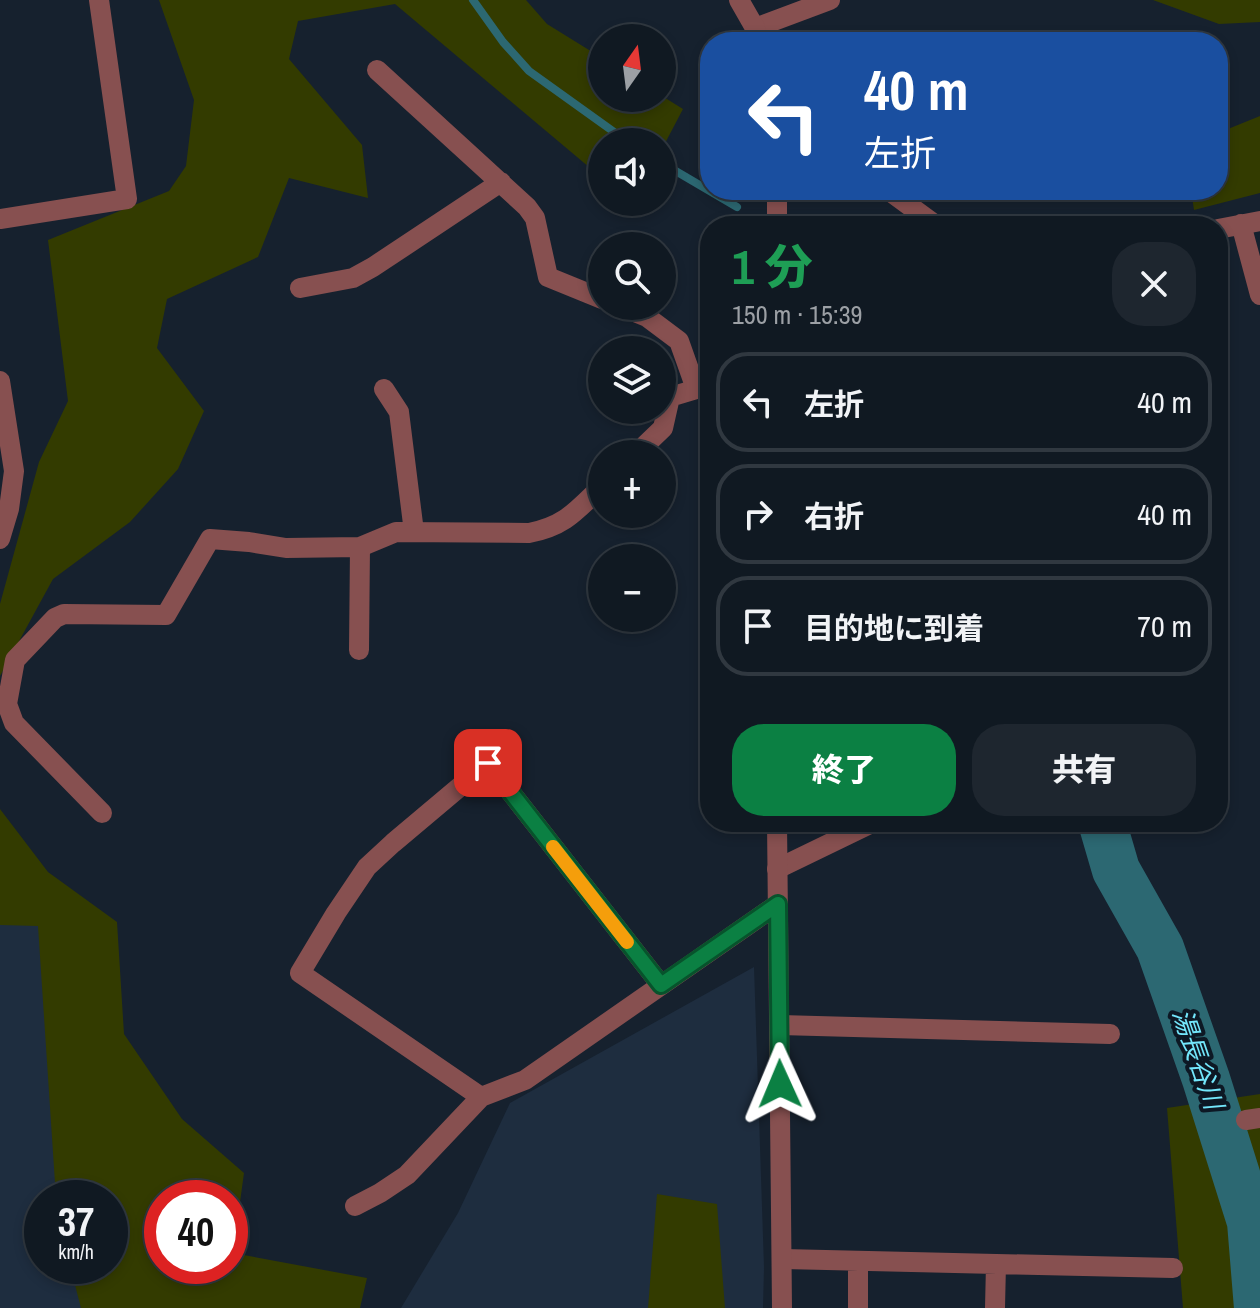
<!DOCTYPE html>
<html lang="ja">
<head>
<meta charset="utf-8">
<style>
  :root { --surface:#101922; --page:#1e262f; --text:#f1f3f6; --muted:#9ca0a5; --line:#303840; --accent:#0b8043 }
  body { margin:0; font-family:"Archivo Narrow","Noto Sans JP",sans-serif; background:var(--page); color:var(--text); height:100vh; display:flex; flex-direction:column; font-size:30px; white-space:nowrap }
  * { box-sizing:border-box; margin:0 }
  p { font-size:26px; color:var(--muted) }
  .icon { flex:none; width:44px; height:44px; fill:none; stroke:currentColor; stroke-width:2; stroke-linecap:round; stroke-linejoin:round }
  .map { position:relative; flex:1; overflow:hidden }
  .side { position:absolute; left:700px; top:216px; width:528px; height:616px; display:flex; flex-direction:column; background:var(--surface); border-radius:32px; box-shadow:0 4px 12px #0003,0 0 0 2px var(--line) }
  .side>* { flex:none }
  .hud { position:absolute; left:700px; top:32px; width:528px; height:168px; border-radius:32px; box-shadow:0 4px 12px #0003,0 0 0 2px var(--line); background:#1a4fa0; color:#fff; overflow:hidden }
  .needle { width:52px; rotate:14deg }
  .tools { position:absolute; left:588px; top:24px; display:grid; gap:16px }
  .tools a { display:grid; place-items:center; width:88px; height:88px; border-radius:50%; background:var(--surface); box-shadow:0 4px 12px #0003,0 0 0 2px var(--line); font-size:40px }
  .speed { position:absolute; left:24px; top:1180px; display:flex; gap:16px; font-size:40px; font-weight:700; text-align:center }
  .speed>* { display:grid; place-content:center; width:104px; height:104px; border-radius:50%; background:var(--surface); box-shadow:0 4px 12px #0003,0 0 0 2px var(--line); line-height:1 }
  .speed small { font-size:20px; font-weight:400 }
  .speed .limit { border:12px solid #d22; background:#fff; color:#111 }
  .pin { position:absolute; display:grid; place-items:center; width:68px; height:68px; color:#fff; margin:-34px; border-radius:16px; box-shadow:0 4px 12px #0006 }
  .me { position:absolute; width:88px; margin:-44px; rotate:359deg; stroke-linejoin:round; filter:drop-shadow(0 0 6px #0008) }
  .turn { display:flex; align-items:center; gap:28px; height:168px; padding:0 32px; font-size:36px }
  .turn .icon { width:104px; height:104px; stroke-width:2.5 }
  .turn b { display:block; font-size:56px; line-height:68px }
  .round { display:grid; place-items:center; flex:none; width:84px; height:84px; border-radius:32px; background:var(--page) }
  .overview { display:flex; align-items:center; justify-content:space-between; height:136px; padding:0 32px }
  h1 { font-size:48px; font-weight:800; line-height:60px; color:#1e9e55 }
  .primary-button { display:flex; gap:16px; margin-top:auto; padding:16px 32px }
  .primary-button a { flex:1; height:92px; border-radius:32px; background:var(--accent); color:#fff; font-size:32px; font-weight:800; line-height:92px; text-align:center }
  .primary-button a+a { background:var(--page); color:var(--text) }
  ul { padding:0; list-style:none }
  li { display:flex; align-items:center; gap:24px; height:100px; margin:0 16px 12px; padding:0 16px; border:4px solid var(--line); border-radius:32px }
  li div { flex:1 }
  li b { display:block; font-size:30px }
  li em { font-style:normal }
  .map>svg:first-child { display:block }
</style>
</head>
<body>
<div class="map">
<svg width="1260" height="1308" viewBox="0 0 1260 1308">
  <rect width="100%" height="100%" fill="#16212e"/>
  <path fill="#1e2d3f" d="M0,925h62l19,273h-39v68h43l3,42h-88z
    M754,967l10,300 -1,41h-362l57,-95 52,-110z"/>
  <path fill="#333b00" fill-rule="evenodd" d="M159,0h367l21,24 55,34v40h60v-2l21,13 -21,40v-7h-60v36l-207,-174 -97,17 -9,38 73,86 6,53 -79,-20 -31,79 -91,42 -10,49 47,63 -26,58 -48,53 -77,57 -53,97v-72l39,-142 29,-61 -20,-161 121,-49 17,-25 8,-66z
    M1153,0h107v22l-41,2z
    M1260,116v77l-66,17 -3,-20h27v-57z
    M0,809l48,63 69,50 7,112 58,85 62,54 -11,80 134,25 -7,30h-279l-11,-42h40v-68h-54l-18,-272 -38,-1zM230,1198v68h-68v-68z
    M1260,1094v214h-77l-16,-200z
    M657,1194l60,10 8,104h-77z"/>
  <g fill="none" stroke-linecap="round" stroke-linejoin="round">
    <path stroke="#2c6872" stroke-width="8" d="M473,0l30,42 26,29 99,71
      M662,163l75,44"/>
    <path stroke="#2c6872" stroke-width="48" d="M1102,822l14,48 44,78 46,131 45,143 7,86"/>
    <path stroke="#875050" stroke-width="20" d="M755,28l75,-28
      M377,70l150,137 8,11 13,59 54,22
      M888,190l49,36
      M0,219l127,-20 -28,-199
      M1241,224l19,71
      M1218,229l42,-8
      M300,288l53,-10 20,-11 128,-85
      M620,306l27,11 32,24 17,48
      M384,389l15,23 15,120
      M636,454l27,-26 7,-31 40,-12
      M359,650l1,-103
      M102,813l-88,-90 -7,-19 8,-44 40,-42 9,-4 102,1 44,-76 39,3 37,6 74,-1 36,-15 133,1c36,-7 47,-22 73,-47
      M777,869l97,-47
      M661,985l-173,-222 -95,80 -26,24 -31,46 -36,60 181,124 44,-17 253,-176
      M780,1025l330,9
      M1246,1120l14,-2
      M355,1206l25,-13 27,-18 74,-78
      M783,1259l390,9
      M858,1308v-47
      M995,1308l1,-44"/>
    <path stroke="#875050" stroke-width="20" d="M739,0l16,28 4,14
      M777,190v36
      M0,381l14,90 -5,38 -9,30
      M777,822l5,486"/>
  </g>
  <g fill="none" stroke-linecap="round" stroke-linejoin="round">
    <g stroke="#07532c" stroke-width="20">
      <path id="route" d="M488,763l173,222 117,-81 2,180"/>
    </g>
    <use href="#route" stroke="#0b8043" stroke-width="14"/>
    <path stroke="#f59e0b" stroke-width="14" d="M553,847l74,95"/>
  </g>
  <g text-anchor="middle" stroke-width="8" stroke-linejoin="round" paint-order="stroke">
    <g font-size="26" font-style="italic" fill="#73e7fc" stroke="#0d1824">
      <text transform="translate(1198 1059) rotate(71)" y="9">湯長谷川</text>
    </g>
  </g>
</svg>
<div class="tools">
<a><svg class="needle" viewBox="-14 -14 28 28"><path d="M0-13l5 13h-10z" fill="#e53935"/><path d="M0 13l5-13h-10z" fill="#9ca0a5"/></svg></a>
<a><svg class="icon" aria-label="sound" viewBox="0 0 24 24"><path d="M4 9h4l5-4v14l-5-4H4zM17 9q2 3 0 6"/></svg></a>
<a><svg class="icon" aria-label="search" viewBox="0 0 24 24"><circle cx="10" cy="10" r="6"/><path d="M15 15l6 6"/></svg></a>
<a><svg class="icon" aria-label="layers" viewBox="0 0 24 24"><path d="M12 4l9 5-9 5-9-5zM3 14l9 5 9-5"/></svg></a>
<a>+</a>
<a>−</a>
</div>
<div class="speed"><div>37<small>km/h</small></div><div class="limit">40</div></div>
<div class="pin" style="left:488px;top:763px;background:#d93025"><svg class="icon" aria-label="arrive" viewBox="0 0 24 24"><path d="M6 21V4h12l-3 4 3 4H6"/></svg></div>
<svg class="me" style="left:780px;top:1084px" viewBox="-20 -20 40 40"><path d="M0-17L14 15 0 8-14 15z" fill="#0b8043" stroke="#fff" stroke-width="4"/></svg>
<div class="hud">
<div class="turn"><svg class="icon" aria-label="left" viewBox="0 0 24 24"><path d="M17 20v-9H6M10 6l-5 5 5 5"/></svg><div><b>40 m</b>左折</div></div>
</div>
<section class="side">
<div class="overview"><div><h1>1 分</h1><p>150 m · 15:39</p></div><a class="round"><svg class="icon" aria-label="close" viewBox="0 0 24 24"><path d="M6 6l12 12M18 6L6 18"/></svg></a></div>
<ul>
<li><svg class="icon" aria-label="left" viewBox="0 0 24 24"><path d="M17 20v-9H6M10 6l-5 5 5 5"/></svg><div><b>左折</b></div><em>40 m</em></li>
<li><svg class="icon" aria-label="right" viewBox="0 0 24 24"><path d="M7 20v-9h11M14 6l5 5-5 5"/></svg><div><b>右折</b></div><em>40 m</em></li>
<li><svg class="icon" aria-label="arrive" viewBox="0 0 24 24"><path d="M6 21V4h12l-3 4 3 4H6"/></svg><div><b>目的地に到着</b></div><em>70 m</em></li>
</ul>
<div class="primary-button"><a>終了</a><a>共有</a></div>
</section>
</div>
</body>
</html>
